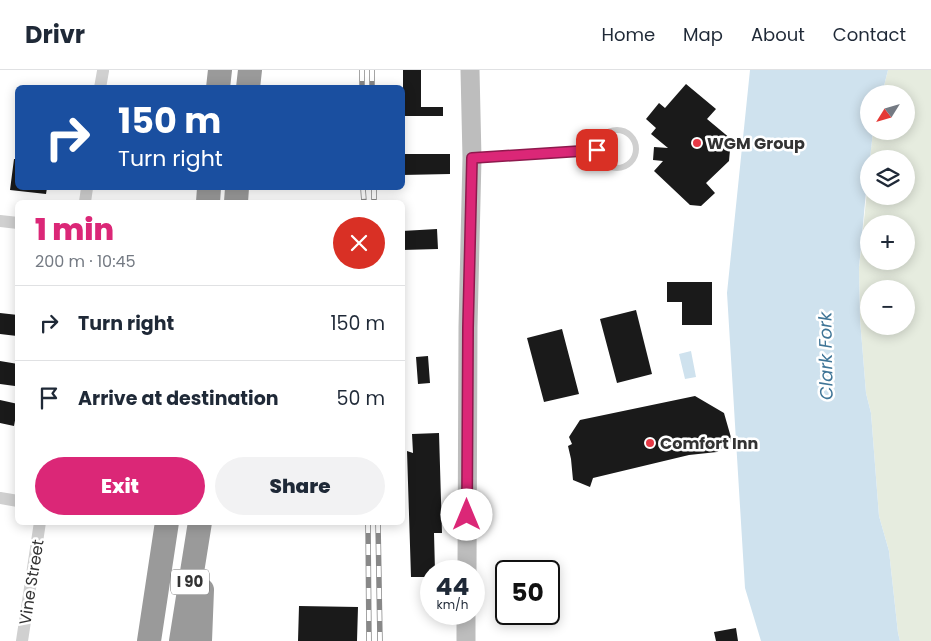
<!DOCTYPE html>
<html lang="en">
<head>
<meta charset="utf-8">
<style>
  :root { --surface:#fff; --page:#f2f2f3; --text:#1f2937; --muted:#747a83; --line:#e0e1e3; --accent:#db2777 }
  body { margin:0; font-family:Poppins,sans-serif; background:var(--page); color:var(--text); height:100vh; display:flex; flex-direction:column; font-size:19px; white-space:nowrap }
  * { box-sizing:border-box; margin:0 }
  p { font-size:16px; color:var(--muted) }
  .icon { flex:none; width:28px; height:28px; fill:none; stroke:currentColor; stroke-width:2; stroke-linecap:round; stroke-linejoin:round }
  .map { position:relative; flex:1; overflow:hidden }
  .panel { position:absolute; left:15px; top:130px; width:390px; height:325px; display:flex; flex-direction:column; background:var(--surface); border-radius:8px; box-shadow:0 2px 12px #0003 }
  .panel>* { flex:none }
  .top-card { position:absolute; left:15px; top:15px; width:390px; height:105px; border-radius:8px; box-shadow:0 2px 12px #0003; background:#1a4fa0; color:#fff; overflow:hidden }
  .needle { width:32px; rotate:233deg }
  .tools { position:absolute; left:860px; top:15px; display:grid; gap:10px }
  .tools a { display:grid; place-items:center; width:55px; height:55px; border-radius:50%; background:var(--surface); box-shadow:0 2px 12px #0003; font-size:25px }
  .speed { position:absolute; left:420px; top:490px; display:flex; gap:10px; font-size:25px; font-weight:700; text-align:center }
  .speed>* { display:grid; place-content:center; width:65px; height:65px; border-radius:50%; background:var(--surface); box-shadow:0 2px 12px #0003; line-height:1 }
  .speed small { font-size:12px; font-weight:400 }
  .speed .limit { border:2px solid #111; border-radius:8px; background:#fff; color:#111 }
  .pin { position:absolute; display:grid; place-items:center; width:42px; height:42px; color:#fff; margin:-21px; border-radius:10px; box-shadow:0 2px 8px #0006 }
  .me { position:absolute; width:55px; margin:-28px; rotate:0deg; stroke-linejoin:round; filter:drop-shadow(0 0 4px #0008) }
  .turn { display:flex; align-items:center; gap:18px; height:105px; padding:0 20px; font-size:22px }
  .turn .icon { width:65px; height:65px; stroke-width:2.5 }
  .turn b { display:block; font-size:35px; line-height:42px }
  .round { display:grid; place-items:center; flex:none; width:52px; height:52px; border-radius:26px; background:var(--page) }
  .summary { display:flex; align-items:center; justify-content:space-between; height:85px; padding:0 20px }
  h1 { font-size:30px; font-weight:800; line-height:38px; color:var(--accent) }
  .primary-button { display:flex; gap:10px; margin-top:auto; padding:10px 20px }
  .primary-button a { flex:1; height:58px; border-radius:30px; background:var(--accent); color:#fff; font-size:20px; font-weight:800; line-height:58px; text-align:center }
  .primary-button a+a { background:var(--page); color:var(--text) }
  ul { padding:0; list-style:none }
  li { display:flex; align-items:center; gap:15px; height:75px; padding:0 20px; border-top:1px solid var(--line) }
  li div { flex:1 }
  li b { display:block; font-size:19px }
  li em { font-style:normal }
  header { display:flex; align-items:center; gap:30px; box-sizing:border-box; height:70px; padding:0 25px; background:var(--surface); border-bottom:1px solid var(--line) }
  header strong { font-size:24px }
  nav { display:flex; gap:28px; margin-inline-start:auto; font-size:18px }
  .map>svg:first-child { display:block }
</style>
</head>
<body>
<header>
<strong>Drivr</strong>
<nav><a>Home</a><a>Map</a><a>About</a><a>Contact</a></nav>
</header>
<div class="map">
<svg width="931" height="571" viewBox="0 0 931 571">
  <rect width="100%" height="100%" fill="#fff"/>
  <path fill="#e6ecdf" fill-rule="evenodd" d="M888,0h43v571h-31l-2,-8 -9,-82 -10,-35 -8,-103 -5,-20 -6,-74 -1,-51 10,-96v24h37v-37h-36l3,-28h33v-37h-24zM869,154h37v37h-37zM869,219h37v37h-37z"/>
  <path fill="#cfe2ee" d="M750,0h138l-6,24h-13v37h4l-3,28h-1l-10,109 1,51 6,74 5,20 8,103 10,35 9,82 2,8h-139l-16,-53 -18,-295z
    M691,281l5,26 -11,2 -6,-25z"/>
  <path fill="#1a1a1a" d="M403,0h18v37h22v9h-40z
    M686,14l30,25 -9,10 24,20 -2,22 -23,22 9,10 -14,13 -11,-1 -36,-34 9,-10 -10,-1 1,-13 14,1 -17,-14 5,-6 -10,-9 13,-16 6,5z
    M402,84h48v20l-48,1z
    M14,89h4v29h29l-1,6 -36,-4z
    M437,159l1,20 -36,1v-19z
    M667,212h45v43h-30v-23h-15z
    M636,240l16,64 -35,9 -17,-64z
    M0,243l18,2 -1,21 -17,-2z
    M562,259l17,65 -35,8 -17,-64z
    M428,286l2,27 -12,1 -2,-27z
    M0,291l18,3 -3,22 -15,-2z
    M695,326l29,17 8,28 -15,11 -28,3 -96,23 -3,9 -17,-7 -2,-21 -3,-13 4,-2 -3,-7 11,-17z
    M0,330l18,4 -4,22 -14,-3z
    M439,363l3,100h-8l1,38h-4v6h-20l-4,-126 6,2 -1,-19z
    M299,536l59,1 -1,34h-59z
    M736,558l2,13h-22l-2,-9z"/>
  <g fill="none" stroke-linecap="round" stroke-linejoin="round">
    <path stroke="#d0d0d0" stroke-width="6" d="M598 79a19 19 0 1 1 38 0a19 19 0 1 1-38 0Z
      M473,88l124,-8"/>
    <path stroke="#d0d0d0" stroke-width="12" d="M100,18l3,-17
      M85,132l2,-14
      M0,151l18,2
      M0,428l18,3
      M22,571l18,-119"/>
    <path stroke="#bdbdbd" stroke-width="19" d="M467,501l1,-244 4,-169 -2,-88
      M466,571v-27"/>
    <path stroke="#9a9a9a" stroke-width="24" d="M218,18l2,-18
      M248,18l2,-18
      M208,132l1,-14
      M236,132l1,-14
      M149,571l18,-119
      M181,571l19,-119
      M200,571l2,-51"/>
    <g stroke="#888" stroke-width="5.5">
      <path id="rail" d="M362,0v18
        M372,0v18
        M363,118l1,14
        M374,118v14
        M368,452l1,119
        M378,452l2,119"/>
    </g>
    <use href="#rail" stroke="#fff" stroke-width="4" stroke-dasharray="11" stroke-linecap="butt"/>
  </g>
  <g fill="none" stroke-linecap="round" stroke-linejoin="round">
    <g stroke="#8e194d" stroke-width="12">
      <path id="route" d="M467,445l1,-187 4,-170 125,-8"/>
    </g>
    <use href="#route" stroke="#db2777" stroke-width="9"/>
  </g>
  <g fill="#e63946" stroke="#fff" stroke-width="2">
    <circle cx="697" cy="73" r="5"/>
    <circle cx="650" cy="373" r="5"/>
  </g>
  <g text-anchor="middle" stroke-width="5" stroke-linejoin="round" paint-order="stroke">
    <rect fill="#fff" stroke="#707070" stroke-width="1" x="171" y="499.5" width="38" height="25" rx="4"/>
    <g font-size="15" font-weight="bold" fill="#333">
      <text x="190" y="517">I 90</text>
    </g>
    <g font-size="16" font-weight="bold" fill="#333" stroke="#fff" text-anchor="start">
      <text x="707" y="79">WGM Group</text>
      <text x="660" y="379">Comfort Inn</text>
    </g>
    <g font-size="16" fill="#333" stroke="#fff">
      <text transform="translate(31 512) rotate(-81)" y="6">Vine Street</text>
    </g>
    <g font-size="18" font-style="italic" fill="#3f7597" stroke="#fff">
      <text transform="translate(826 286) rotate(-91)" y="6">Clark Fork</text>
    </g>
  </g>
</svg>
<div class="tools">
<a><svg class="needle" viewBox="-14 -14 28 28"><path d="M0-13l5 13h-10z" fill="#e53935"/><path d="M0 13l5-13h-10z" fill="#747a83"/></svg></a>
<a><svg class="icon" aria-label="layers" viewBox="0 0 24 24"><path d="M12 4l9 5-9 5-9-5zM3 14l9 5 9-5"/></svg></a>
<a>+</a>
<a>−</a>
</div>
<div class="speed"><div>44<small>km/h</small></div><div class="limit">50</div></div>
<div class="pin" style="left:597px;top:80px;background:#d93025"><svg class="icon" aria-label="arrive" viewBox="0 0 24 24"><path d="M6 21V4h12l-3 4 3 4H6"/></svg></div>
<svg class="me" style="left:467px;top:445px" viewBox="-20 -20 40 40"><circle r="19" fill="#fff"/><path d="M0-13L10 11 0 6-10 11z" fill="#db2777"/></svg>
<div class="top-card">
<div class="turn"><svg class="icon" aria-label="right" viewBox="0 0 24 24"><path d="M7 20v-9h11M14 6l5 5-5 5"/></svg><div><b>150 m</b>Turn right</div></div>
</div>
<section class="panel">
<div class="summary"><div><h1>1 min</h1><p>200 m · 10:45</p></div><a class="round" style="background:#d93025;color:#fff"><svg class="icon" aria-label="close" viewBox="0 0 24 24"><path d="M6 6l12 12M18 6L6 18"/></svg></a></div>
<ul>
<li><svg class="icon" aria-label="right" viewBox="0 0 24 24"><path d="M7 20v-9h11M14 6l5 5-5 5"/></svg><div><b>Turn right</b></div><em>150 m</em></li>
<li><svg class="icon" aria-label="arrive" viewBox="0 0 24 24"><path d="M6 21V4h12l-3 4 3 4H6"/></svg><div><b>Arrive at destination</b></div><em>50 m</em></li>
</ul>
<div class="primary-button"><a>Exit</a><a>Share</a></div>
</section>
</div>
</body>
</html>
